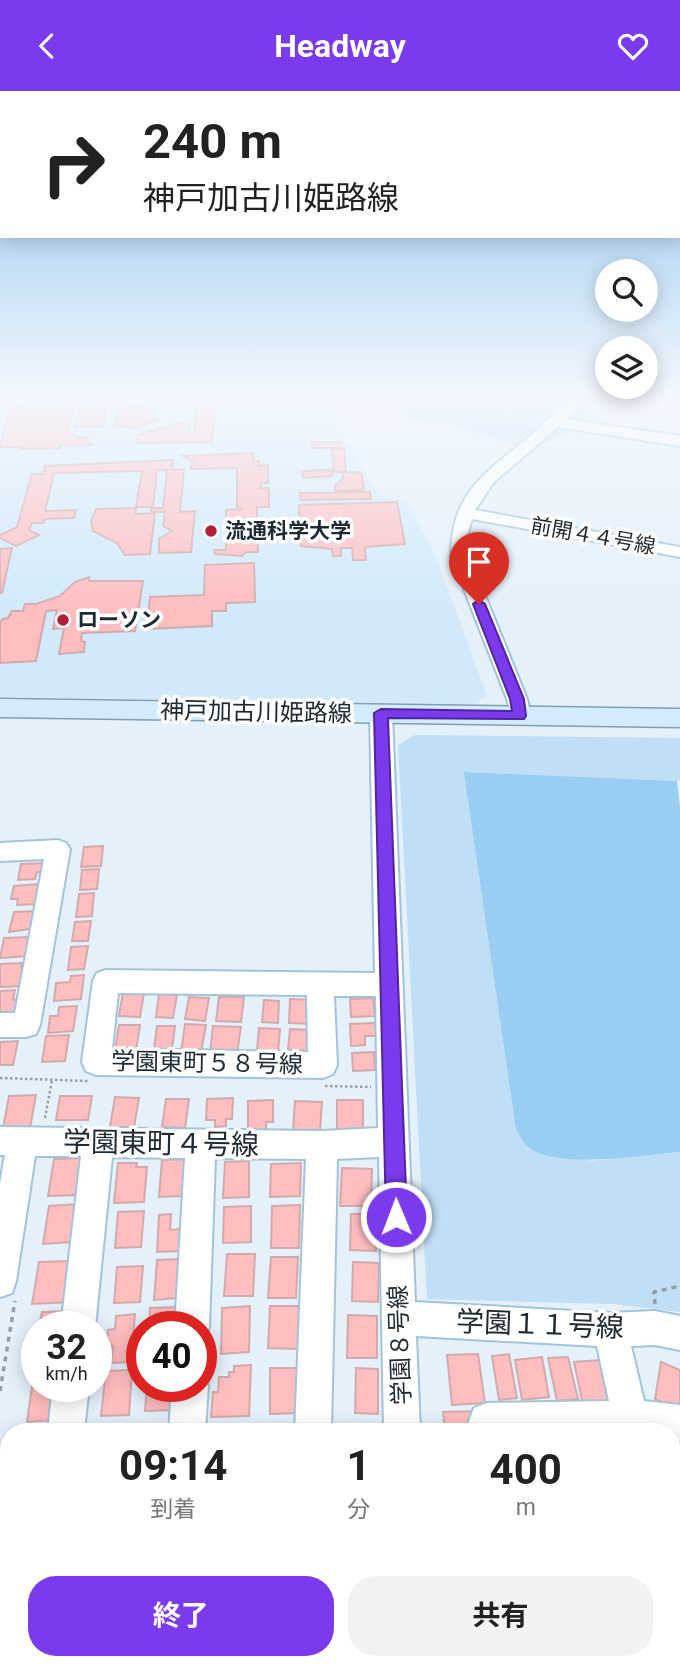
<!DOCTYPE html>
<html lang="ja">
<head>
<meta charset="utf-8">
<style>
  :root { --surface:#fff; --page:#f2f2f2; --text:#222; --muted:#767676; --accent:#7c3aed }
  body { margin:0; font-family:Roboto,"Noto Sans JP",sans-serif; background:var(--page); color:var(--text); height:100vh; display:flex; flex-direction:column; font-size:26px; white-space:nowrap }
  * { box-sizing:border-box; margin:0 }
  p { font-size:23px; color:var(--muted) }
  .icon { flex:none; width:38px; height:38px; fill:none; stroke:currentColor; stroke-width:2; stroke-linecap:round; stroke-linejoin:round }
  .map { position:relative; flex:1; overflow:hidden }
  .details { position:absolute; left:0px; top:1332px; width:681px; height:247px; display:flex; flex-direction:column; background:var(--surface); border-radius:28px 28px 0 0; box-shadow:0 4px 18px #0003 }
  .details>* { flex:none }
  .top-card { position:absolute; left:0px; top:0px; width:681px; height:147px; box-shadow:0 4px 18px #0003; background:#fff; color:var(--text); overflow:hidden }
  .tools { position:absolute; left:595px; top:168px; display:grid; gap:14px }
  .tools a { display:grid; place-items:center; width:63px; height:63px; border-radius:50%; background:var(--surface); box-shadow:0 4px 18px #0003; font-size:35px }
  .speed { position:absolute; left:21px; top:1220px; display:flex; gap:14px; font-size:35px; font-weight:700; text-align:center }
  .speed>* { display:grid; place-content:center; width:91px; height:91px; border-radius:50%; background:var(--surface); box-shadow:0 4px 18px #0003; line-height:1 }
  .speed small { font-size:18px; font-weight:400 }
  .speed .limit { border:10px solid #d22; background:#fff; color:#111 }
  .pin { position:absolute; display:grid; place-items:center; width:60px; height:60px; color:#fff; margin:-72px -30px; border-radius:50% 50% 50% 0; rotate:-45deg; box-shadow:0 0 7px #0007 }
  .pin .icon { rotate:45deg }
  .me { position:absolute; width:77px; margin:-38px; rotate:359deg; stroke-linejoin:round; filter:drop-shadow(0 0 5px #0008) }
  .turn { display:flex; align-items:center; gap:24px; height:147px; padding:0 28px; font-size:32px }
  .turn .icon { width:91px; height:91px; stroke-width:2.5 }
  .turn b { display:block; font-size:49px; line-height:60px }
  .eta { display:flex; justify-content:space-evenly; align-items:center; height:119px; text-align:center }
  .eta b { font-size:42px; font-weight:700; line-height:49px }
  .primary-button { display:flex; gap:14px; margin-top:auto; padding:14px 28px }
  .primary-button a { flex:1; height:80px; border-radius:28px; background:var(--accent); color:#fff; font-size:28px; font-weight:700; line-height:80px; text-align:center }
  .primary-button a+a { background:var(--page); color:var(--text) }
  header { display:flex; justify-content:space-between; align-items:center; height:91px; padding:0 28px; background:var(--accent); color:#fff; font-size:32px; font-weight:700 }
  .map>svg:first-child { display:block }
</style>
</head>
<body>
<header><svg class="icon" aria-label="back" viewBox="0 0 24 24"><path d="M15 5l-7 7 7 7"/></svg>Headway<svg class="icon" aria-label="heart" viewBox="0 0 24 24"><path d="M12 20l-8-8c-3-5 5-10 8-4 3-6 11-1 8 4z"/></svg></header>
<div class="map">
<svg width="680" height="1577" viewBox="0 0 680 1577">
  <rect width="100%" height="100%" fill="#e4f0fa"/>
  <path fill="#d1e9fa" d="M0,304h348l-15,26 48,77 26,1 31,63 49,134 -13,8 -474,-7z"/>
  <path fill="#c0def5" d="M410,304h251l-30,14 -24,-5 -35,26 -41,20 -81,-25 -41,-5 -7,-13z
    M415,644l265,3v42l-3,1 -212,-9 125,389 90,-9v160l-69,-8 -184,-5 -29,-554z"/>
  <path fill="#99cdf2" d="M464,681l213,9 3,27v344c-37,3 -122,18 -152,-5 -5,-4 -9,-13 -12,-18z"/>
  <path fill="#febdbf" stroke="#d2aaab" stroke-width="2" d="M28,314l-1,5 46,-1 -6,23 12,6h9v4l6,3h-34v3l-39,1 1,-2h-22l11,-41z
    M134,316l23,1 -4,8 5,3 -22,9 -21,-2 3,-17z
    M215,317l-3,34 -75,1 1,-8 44,-13h7v11h5l2,-24z
    M106,318l-3,17 -28,1 4,-17z
    M312,351h28v6h-28z
    M344,357l2,24h-12l-2,-23z
    M253,362l1,9 5,-1v5l9,-1v18h-7l-1,5h9v19h-12l1,45h-12l-4,4 -27,-2 -1,-4h12v-40l17,-1 -6,-2v-39l-46,1 1,-8 -9,-5z
    M173,369l-1,10 12,-1 -4,43 15,-1 -4,41 -32,1v-14l13,-8 -9,-5 2,-14h-14v-4h12l4,-38h-10l-4,37h-17l6,-36 -88,2 -9,38 31,-1 -2,8 -29,1 -2,4h-11l-3,7 10,5 -23,11 -16,-8v-3l17,-8 15,-53h11l2,-8z
    M332,379v6l-29,2 -1,-7z
    M356,381l6,3 2,15 -29,1v-5l8,-8v-5z
    M370,401l1,7 -70,1 -1,-7z
    M397,411l8,42 -40,3 1,13h-13l-1,-12h-11v8h-8l-1,-7 -31,-3 -2,-41z
    M136,417l-1,6 20,-1 -5,41 -25,1 -8,-12 -24,-12 -2,-10 5,-12z
    M12,457l-10,45h-2v-44z
    M254,472l1,39 -29,1v8h-14v15l-65,3 3,-32 54,-2 1,-30z
    M89,486v4h54l-8,50 -53,2 -1,8 4,1 -1,10 -25,2 5,-26 -11,1 4,-19 -11,1 -10,50 -36,2v-41l3,-3 5,-1 4,-7h11l2,-7h11l24,-8 15,-14z
    M103,755l-2,20 -20,1 3,-20z
    M45,772l-1,9h-7l-2,7 -17,1 3,-16z
    M99,778l-2,20 -17,1 2,-20z
    M40,793l-3,20 -20,1 1,-6h-7l3,-13z
    M94,802l-2,23 -16,1 3,-23z
    M38,820l-3,17 -26,4 5,-20z
    M91,830l-3,20h-16l3,-19z
    M30,846l-3,19 -27,2 4,-20z
    M88,855l-4,23 -16,1 3,-23z
    M22,872l-1,5h6l-4,18 -23,1v-23z
    M84,884l-3,24 -27,2 2,-18 14,-1 1,-6z
    M15,899l-2,10 6,-1 -3,15h-16v-23z
    M123,901l21,1 -4,24 -21,-1z
    M159,903l18,1 -4,23 -17,-1z
    M189,906l20,1 -4,23 -20,-2z
    M219,906h25l-3,25 -25,-1z
    M373,907l2,18 -24,1 -1,-18z
    M290,908l22,1v24l-23,-1z
    M264,909l15,1 -1,22 -16,-1z
    M77,915l-4,25 -25,2 2,-17h8l1,-9z
    M375,932l1,13h-11v9l-14,1 -1,-22z
    M185,933l21,1 -5,28 -20,-1z
    M119,934h21l-4,26 -21,-1z
    M157,935h18l-3,24h-18z
    M213,935l28,1 -4,26 -27,-1z
    M259,937l21,1 -2,23 -21,-1z
    M290,938l21,1 -1,21 -22,-1z
    M69,944l-4,26 -23,1 4,-26z
    M18,950l-5,24h-13v-23z
    M374,961l1,18 -22,1 -1,-18z
    M36,1004l-6,33 -27,1 6,-33z
    M60,1005h32l-4,24h-32z
    M115,1006l24,1 -5,29h-24z
    M233,1007l-1,21h-6v7l-11,1v-7h-9l1,-21z
    M166,1008h23l-4,29 -23,-1z
    M273,1009v22h-7v10l-18,1v-32z
    M337,1009h26v33h-26z
    M295,1010l27,1 -2,29 -27,-1z
    M83,1067l-5,37 -30,1 6,-37z
    M185,1068l-2,37 -24,1 3,-37z
    M249,1070v36l-26,1 2,-36z
    M118,1072h19l-1,4h11l-3,35 -30,1z
    M301,1072l-1,33 -30,1 1,-33z
    M342,1077l30,1 -1,37h-31z
    M78,1113l-5,38 -30,2 6,-38z
    M300,1114l-1,43h-28l1,-42z
    M251,1115v36l-28,1 1,-36z
    M144,1120l-3,36 -26,1 3,-36z
    M171,1123l-1,16 10,-1 -1,22 -22,1 2,-37z
    M351,1123h18v11h7v26l-26,-1z
    M227,1163h28l-2,42h-29z
    M271,1166h27l-2,41h-28z
    M180,1168l-3,39 -23,2 3,-40z
    M69,1170l1,41 -38,2 7,-42z
    M353,1171l26,1 -1,39 -26,-1z
    M143,1175l-3,36 -26,1 3,-36z
    M250,1215l-1,46 -28,2 1,-46z
    M270,1215h30l-2,43 -30,-1z
    M176,1216l-1,20h-26l1,-19z
    M67,1220l-2,16h-26l3,-15z
    M135,1223l-4,48 -20,1 2,-17 -7,1 2,-17 7,-1 1,-13z
    M348,1224l29,1v42h-30z
    M478,1263l7,49 -33,2 -5,-50z
    M509,1263l8,44 -18,2 -7,-44z
    M542,1266l7,40 -27,3 -7,-40z
    M568,1266l10,42 -21,2 -9,-43z
    M600,1269l9,42 -26,3 -9,-43z
    M661,1271l19,8v40l-25,-11z
    M251,1274l-2,51 -38,1 2,-25h5l1,-15h10v-5h5v-6z
    M270,1277h32l-1,45 -31,1z
    M356,1277l22,1v45l-23,-1z
    M132,1279l-3,45 -28,1 5,-45z
    M33,1289h4v6h23l-4,34 -29,2z
    M147,1295h27l-2,24 -27,1z
    M478,1320l2,20h-35l-2,-19z
    M680,1364v53h-1l-7,-26v-26z
    M9,1470v66l-9,1v-4z
    M9,1546v24h11l-1,7h-19v-30z
    M75,1570h37l-1,7h-37z
    M137,1570h30v3l-31,2z
    M202,1570h19v7h-19z
    M249,1570h23l-1,7h-22z
    M331,1570h36l-2,7h-36z"/>
  <g fill="none" stroke-linecap="round" stroke-linejoin="round">
    <g stroke="#a3c3db" stroke-width="4">
      <path id="minor" d="M570,304h17l-21,24 114,17v10l-122,-19 -64,55 -19,28 205,37v10l-208,-38 -4,13 1,24 58,143 4,17 -4,5h-14l-6,-22 -56,-143c0,-68 39,-85 85,-125 13,-11 22,-24 34,-36z
        M644,304h24c-5,6 -19,6 -24,0z
        M381,615l7,2 4,5 23,589 195,11 45,-2 25,5v34l-25,-5 -24,1 13,55 36,4v36l-8,-2v-8h-202l-1,-10 5,-13 13,-5 122,-2 -12,-55 -181,-10 4,95h-36l-5,-274 -42,2 -6,272h-36l11,-272 -91,-1 -6,169 -5,12 -3,1v-13h-26l10,-169 -73,-1 -17,170h-34l20,-171h-46l-19,125 -4,12 -12,4v-114l5,-28h-5v-28l322,4 56,-3 -2,-132h-42l3,69 -4,9 -10,4 -227,-3 -10,-4 -4,-9 11,-81 4,-8 9,-3 269,3 -5,-260 4,-5zM118,902l189,2 1,57 -196,-3z
        M58,749l8,3 4,6 -30,176 -4,9 -10,3h-26v-24h15l29,-154 -44,2v-18z
        M201,1282l7,13 -3,45h-36l3,-45h29z
        M53,1295h36l-5,45h-36z
        M9,1410v38l-9,1v-38z
        M672,1505l8,3v69h-14l-3,-7h9z
        M22,1570h40v7h-40z
        M272,1570h40l-1,7h-40z
        M378,1570h40l-1,7h-40z
        M479,1570h40l-1,7h-40z"/>
    </g>
    <g stroke="#809eb4" stroke-width="3">
      <path id="major" d="M0,608l680,10v18l-680,-10z"/>
    </g>
    <path stroke="#929ea8" stroke-width="2.5" stroke-dasharray="2.5 2.5" stroke-linecap="butt" d="M0,987l88,3
      M325,995l46,1
      M45,1027l7,-38"/>
    <path stroke="#929ea8" stroke-width="3.5" stroke-dasharray="5 5" stroke-linecap="butt" d="M655,1213l-1,-12 26,-6
      M0,1300l15,-90"/>
    <use href="#minor" fill="#fff" fill-rule="evenodd"/>
    <use href="#major" fill="#d3ebfc" fill-rule="evenodd"/>
  </g>
  <linearGradient id="sky" x2="0" y2="1"><stop stop-color="#88beec"/><stop offset="0.58" stop-color="#f3f8fd"/><stop offset="1" stop-color="#f3f8fd" stop-opacity="0"/></linearGradient>
  <rect width="680" height="525" fill="url(#sky)"/>
  <path fill="#7c3aed" stroke="#51269a" stroke-width="2" d="M479,509l6,4 39,95 2,17 -2,3 -136,-1 19,499 -3,7 -8,3 -7,-3 -3,-7 -12,-504 7,-4 131,2 -2,-12 -37,-95z"/>
  <g fill="#b21f3c" stroke="#fff" stroke-width="2.5">
    <circle cx="211" cy="440" r="7"/>
    <circle cx="63" cy="529" r="7"/>
  </g>
  <g text-anchor="middle" stroke-width="7" stroke-linejoin="round" paint-order="stroke">
    <g font-size="21" font-weight="bold" fill="#1e2a33" stroke="#fff" text-anchor="start">
      <text x="225" y="447">流通科学大学</text>
      <text x="77" y="536">ローソン</text>
    </g>
    <g font-size="21" fill="#1e2a33" stroke="#fff">
      <text transform="translate(593 445) rotate(10)" y="7">前開４４号線</text>
    </g>
    <g font-size="24" fill="#1e2a33" stroke="#fff">
      <text transform="translate(256 621) rotate(1)" y="8">神戸加古川姫路線</text>
      <text transform="translate(207 972) rotate(1)" y="8">学園東町５８号線</text>
      <text transform="translate(400 1254) rotate(-92)" y="8">学園８号線</text>
    </g>
    <g font-size="28" fill="#1e2a33" stroke="#fff">
      <text transform="translate(161 1052) rotate(1)" y="10">学園東町４号線</text>
      <text transform="translate(540 1233) rotate(2)" y="10">学園１１号線</text>
    </g>
  </g>
</svg>
<div class="tools">
<a><svg class="icon" aria-label="search" viewBox="0 0 24 24"><circle cx="10" cy="10" r="6"/><path d="M15 15l6 6"/></svg></a>
<a><svg class="icon" aria-label="layers" viewBox="0 0 24 24"><path d="M12 4l9 5-9 5-9-5zM3 14l9 5 9-5"/></svg></a>
</div>
<div class="speed"><div>32<small>km/h</small></div><div class="limit">40</div></div>
<div class="pin" style="left:479px;top:513px;background:#d93025"><svg class="icon" aria-label="arrive" viewBox="0 0 24 24"><path d="M6 21V4h12l-3 4 3 4H6"/></svg></div>
<svg class="me" style="left:396px;top:1126px" viewBox="-20 -20 40 40"><circle r="17" fill="#7c3aed" stroke="#fff" stroke-width="3"/><path d="M0-11L8 9 0 5-8 9z" fill="#fff"/></svg>
<div class="top-card">
<div class="turn"><svg class="icon" aria-label="right" viewBox="0 0 24 24"><path d="M7 20v-9h11M14 6l5 5-5 5"/></svg><div><b>240 m</b>神戸加古川姫路線</div></div>
</div>
<section class="details">
<div class="eta">
<div><b>09:14</b><p>到着</p></div>
<div><b>1</b><p>分</p></div>
<div><b>400</b><p>m</p></div>
</div>
<div class="primary-button"><a>終了</a><a>共有</a></div>
</section>
</div>
</body>
</html>
